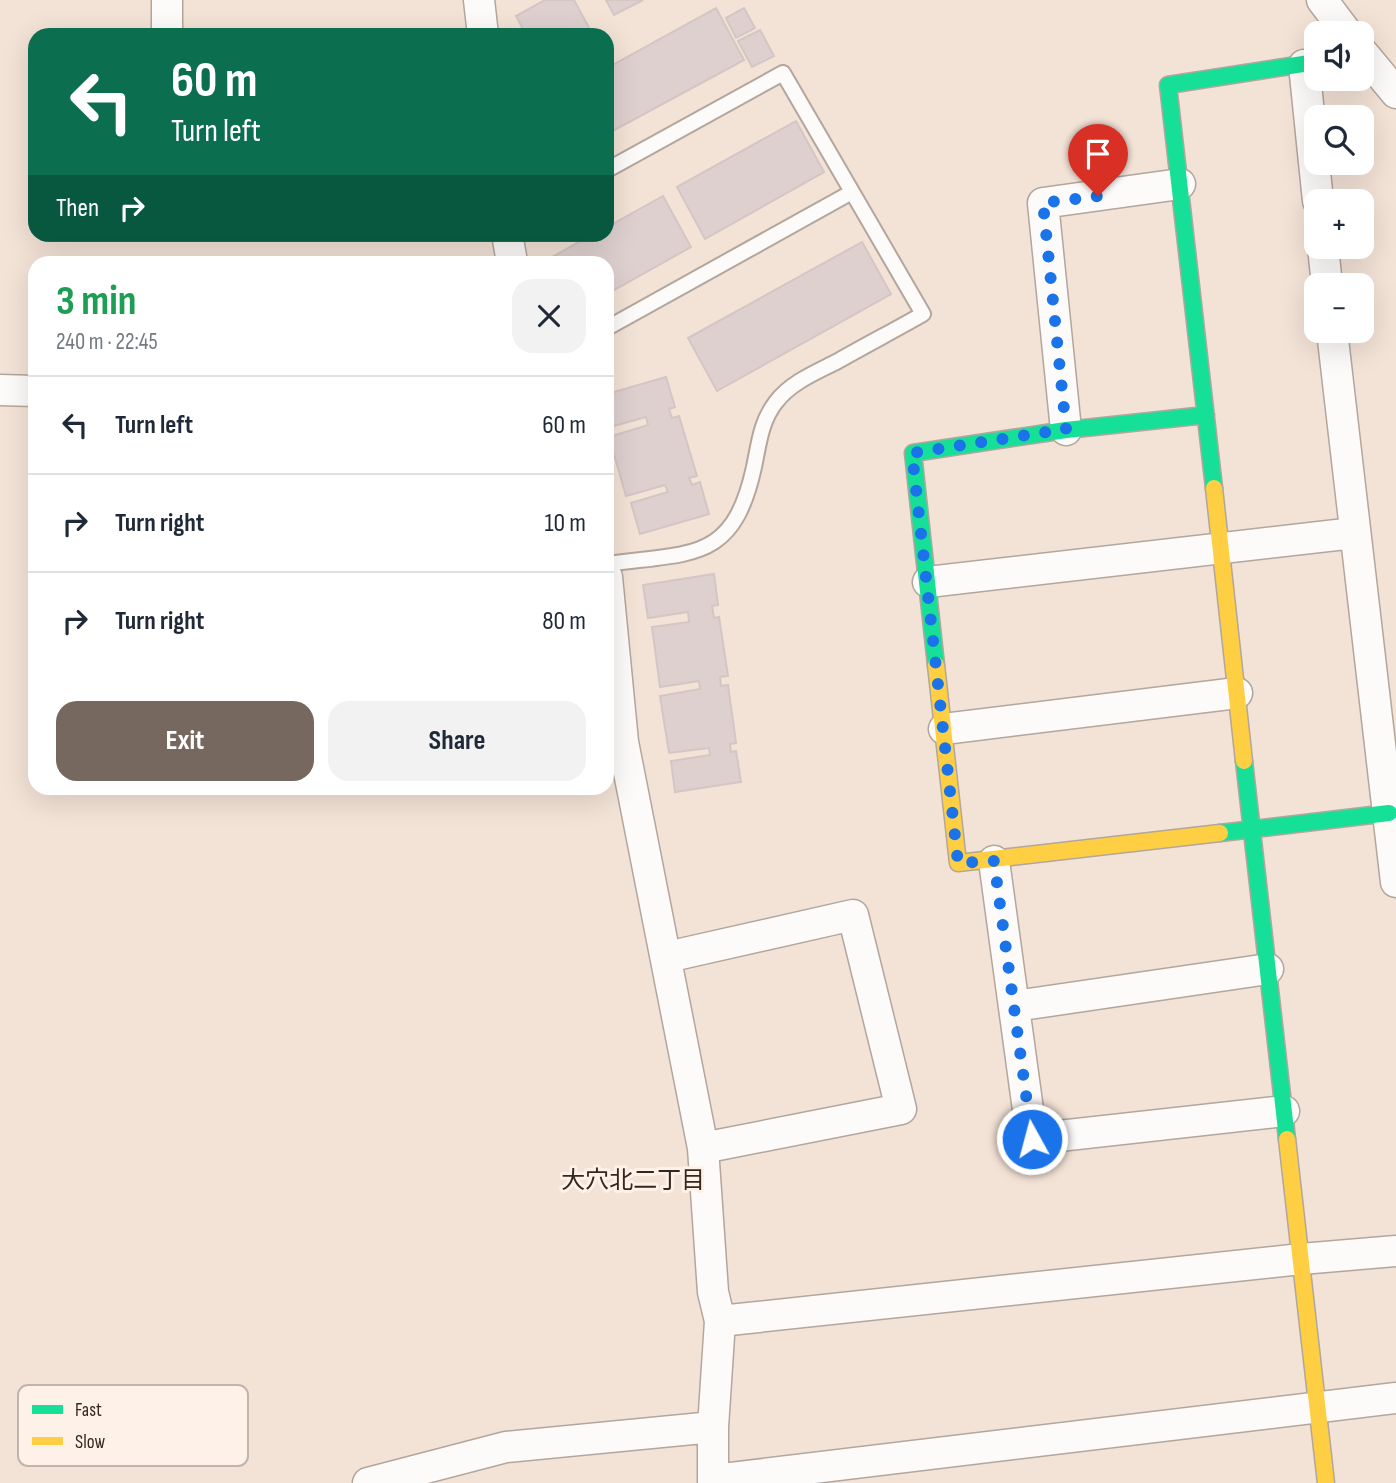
<!DOCTYPE html>
<html lang="en">
<head>
<meta charset="utf-8">
<style>
  :root { --surface:#fff; --page:#f2f2f3; --text:#1f2937; --muted:#747a83; --line:#e0e1e3; --accent:#76685f }
  body { margin:0; font-family:"Sofia Sans Condensed","Noto Sans JP",sans-serif; background:var(--page); color:var(--text); height:100vh; display:flex; flex-direction:column; font-size:26px; white-space:nowrap }
  * { box-sizing:border-box; margin:0 }
  p { font-size:23px; color:var(--muted) }
  .icon { flex:none; width:38px; height:38px; fill:none; stroke:currentColor; stroke-width:2; stroke-linecap:round; stroke-linejoin:round }
  .map { position:relative; flex:1; overflow:hidden }
  .side { position:absolute; left:28px; top:256px; width:586px; height:539px; display:flex; flex-direction:column; background:var(--surface); border-radius:21px; box-shadow:0 7px 28px #0002 }
  .side>* { flex:none }
  .banner { position:absolute; left:28px; top:28px; width:586px; height:214px; border-radius:21px; box-shadow:0 7px 28px #0002; background:#0b6e4f; color:#fff; overflow:hidden }
  .buttons { position:absolute; left:1304px; top:21px; display:grid; gap:14px }
  .buttons a { display:grid; place-items:center; width:70px; height:70px; border-radius:14px; background:var(--surface); box-shadow:0 7px 28px #0002; font-size:35px }
  .pin { position:absolute; display:grid; place-items:center; width:60px; height:60px; color:#fff; margin:-72px -30px; border-radius:50% 50% 50% 0; rotate:-45deg; box-shadow:0 0 7px #0007 }
  .pin .icon { rotate:45deg }
  .me { position:absolute; width:77px; margin:-38px; rotate:353deg; stroke-linejoin:round; filter:drop-shadow(0 0 5px #0008) }
  .turn { display:flex; align-items:center; gap:24px; height:147px; padding:0 28px; font-size:32px }
  .turn .icon { width:91px; height:91px; stroke-width:2.5 }
  .turn b { display:block; font-size:49px; line-height:60px }
  .then { display:flex; align-items:center; height:66px; padding:0 28px; background:#0003; gap:14px; font-size:26px }
  .round { display:grid; place-items:center; flex:none; width:74px; height:74px; border-radius:21px; background:var(--page) }
  .overview { display:flex; align-items:center; justify-content:space-between; height:119px; padding:0 28px }
  h1 { font-size:42px; font-weight:700; line-height:52px; color:#1e9e55 }
  .action { display:flex; gap:14px; margin-top:auto; padding:14px 28px }
  .action a { flex:1; height:80px; border-radius:21px; background:var(--accent); color:#fff; font-size:28px; font-weight:700; line-height:80px; text-align:center }
  .action a+a { background:var(--page); color:var(--text) }
  ul { padding:0; list-style:none }
  li { display:flex; align-items:center; gap:21px; height:98px; padding:0 28px; border-top:2px solid var(--line) }
  li div { flex:1 }
  li b { display:block; font-size:26px }
  li em { font-style:normal }
  .map>svg:first-child { display:block }
</style>
</head>
<body>
<div class="map">
<svg width="1396" height="1483" viewBox="0 0 1396 1483">
  <rect width="100%" height="100%" fill="#f3e2d6"/>
  <path fill="#ded0ce" stroke="#d3c6c4" stroke-width="2" d="M545,0h29l19,35h-67l-10,-19z
    M606,0h37l-29,15z
    M716,8l28,52 -137,74v-66z
    M744,8l11,20 -19,10 -10,-20z
    M760,30l14,26 -22,11 -14,-26z
    M796,121l28,51 -119,67 -28,-52z
    M663,196l28,51 -84,47v-32h-59l-1,-2 46,-26h14v-7z
    M862,242l29,52 -174,97 -29,-53z
    M666,377l9,30 -6,2 3,9 7,-2 18,60 -8,2 3,7 8,-3 9,32 -69,20 -9,-31 37,-11 -3,-7 -39,11 -17,-59 39,-12 -2,-8 -39,11v-34z
    M714,574l4,31 -6,1 2,12 5,-1 9,59 -8,1 1,9 7,-1 8,58 -6,1 1,8 5,-1 5,31 -66,10 -4,-31 39,-6 -1,-7 -40,5 -9,-57 40,-7 -1,-8 -39,6 -8,-60 37,-5 -1,-10 -40,6 -5,-33z"/>
  <g fill="none" stroke-linecap="round" stroke-linejoin="round">
    <g stroke="#b3a69d" stroke-width="18">
      <path id="lane" d="M607,170l176,-97 140,241c-28,16 -57,31 -85,47 -21,11 -47,21 -62,41 -15,19 -17,41 -22,65 -21,96 -62,85 -147,97
        M609,327l243,-135"/>
    </g>
    <g stroke="#b3a69d" stroke-width="33">
      <path id="street" d="M479,0l4,35
        M1322,0l25,33
        M167,35v-35
        M1362,52l34,41
        M1304,65l14,136
        M507,234l5,28
        M1323,247l4,38
        M1332,331l64,551
        M0,390l35,1
        M1066,430l-23,-227 137,-19
        M607,577l16,165 80,406 10,144 7,29 -7,106v56
        M928,582l426,-49
        M944,729l293,-36
        M994,861l38,278 252,-28
        M667,957l186,-42 48,194 -198,39
        M1015,1006l253,-37
        M720,1321l581,-62 95,-8
        M714,1480l682,-82
        M368,1483l138,-36 207,-20"/>
    </g>
    <g stroke="#b3a69d" stroke-width="19">
      <path id="fast" d="M1214,488l-46,-403 148,-23
        M936,665l-23,-212 153,-23 140,-15
        M1244,761l43,378
        M1220,833l169,-20"/>
    </g>
    <g stroke="#b3a69d" stroke-width="19">
      <path id="slow" d="M1214,488l30,273
        M936,665l22,198 262,-30
        M1287,1139l39,344"/>
    </g>
    <use href="#lane" stroke="#fdfbf9" stroke-width="14"/>
    <use href="#street" stroke="#fdfbf9" stroke-width="30"/>
    <use href="#fast" stroke="#16e098" stroke-width="16"/>
    <use href="#slow" stroke="#ffcf43" stroke-width="16"/>
  </g>
  <g fill="none" stroke-linecap="round" stroke-linejoin="round">
    <path stroke="#1a73e8" stroke-width="12" stroke-dasharray="0 21.6" d="M1032,1139l-38,-278 -36,2 -46,-410 154,-24 -23,-226 55,-7"/>
  </g>
  <g text-anchor="middle" stroke-width="6" stroke-linejoin="round" paint-order="stroke">
    <g font-size="24" fill="#33271f" stroke="#fef1e8">
      <text x="633" y="1188">大穴北二丁目</text>
    </g>
  </g>
  <rect x="18" y="1385" width="230" height="81" rx="10" fill="#fef1e8" stroke="#c1b4ac" stroke-width="2"/>
  <rect x="32" y="1405" width="31" height="9" fill="#16e098"/>
  <rect x="32" y="1437" width="31" height="8" fill="#ffcf43"/>
  <g font-size="19" fill="#33271f">
    <text x="75" y="1416">Fast</text>
    <text x="75" y="1448">Slow</text>
  </g>
</svg>
<div class="buttons">
<a><svg class="icon" aria-label="sound" viewBox="0 0 24 24"><path d="M4 9h4l5-4v14l-5-4H4zM17 9q2 3 0 6"/></svg></a>
<a><svg class="icon" aria-label="search" viewBox="0 0 24 24"><circle cx="10" cy="10" r="6"/><path d="M15 15l6 6"/></svg></a>
<a>+</a>
<a>−</a>
</div>
<div class="pin" style="left:1098px;top:196px;background:#d93025"><svg class="icon" aria-label="arrive" viewBox="0 0 24 24"><path d="M6 21V4h12l-3 4 3 4H6"/></svg></div>
<svg class="me" style="left:1032px;top:1139px" viewBox="-20 -20 40 40"><circle r="17" fill="#1a73e8" stroke="#fff" stroke-width="3"/><path d="M0-11L8 9 0 5-8 9z" fill="#fff"/></svg>
<div class="banner">
<div class="turn"><svg class="icon" aria-label="left" viewBox="0 0 24 24"><path d="M17 20v-9H6M10 6l-5 5 5 5"/></svg><div><b>60 m</b>Turn left</div></div>
<div class="then">Then<svg class="icon" aria-label="right" viewBox="0 0 24 24"><path d="M7 20v-9h11M14 6l5 5-5 5"/></svg></div>
</div>
<section class="side">
<div class="overview"><div><h1>3 min</h1><p>240 m · 22:45</p></div><a class="round"><svg class="icon" aria-label="close" viewBox="0 0 24 24"><path d="M6 6l12 12M18 6L6 18"/></svg></a></div>
<ul>
<li><svg class="icon" aria-label="left" viewBox="0 0 24 24"><path d="M17 20v-9H6M10 6l-5 5 5 5"/></svg><div><b>Turn left</b></div><em>60 m</em></li>
<li><svg class="icon" aria-label="right" viewBox="0 0 24 24"><path d="M7 20v-9h11M14 6l5 5-5 5"/></svg><div><b>Turn right</b></div><em>10 m</em></li>
<li><svg class="icon" aria-label="right" viewBox="0 0 24 24"><path d="M7 20v-9h11M14 6l5 5-5 5"/></svg><div><b>Turn right</b></div><em>80 m</em></li>
</ul>
<div class="action"><a>Exit</a><a>Share</a></div>
</section>
</div>
</body>
</html>
